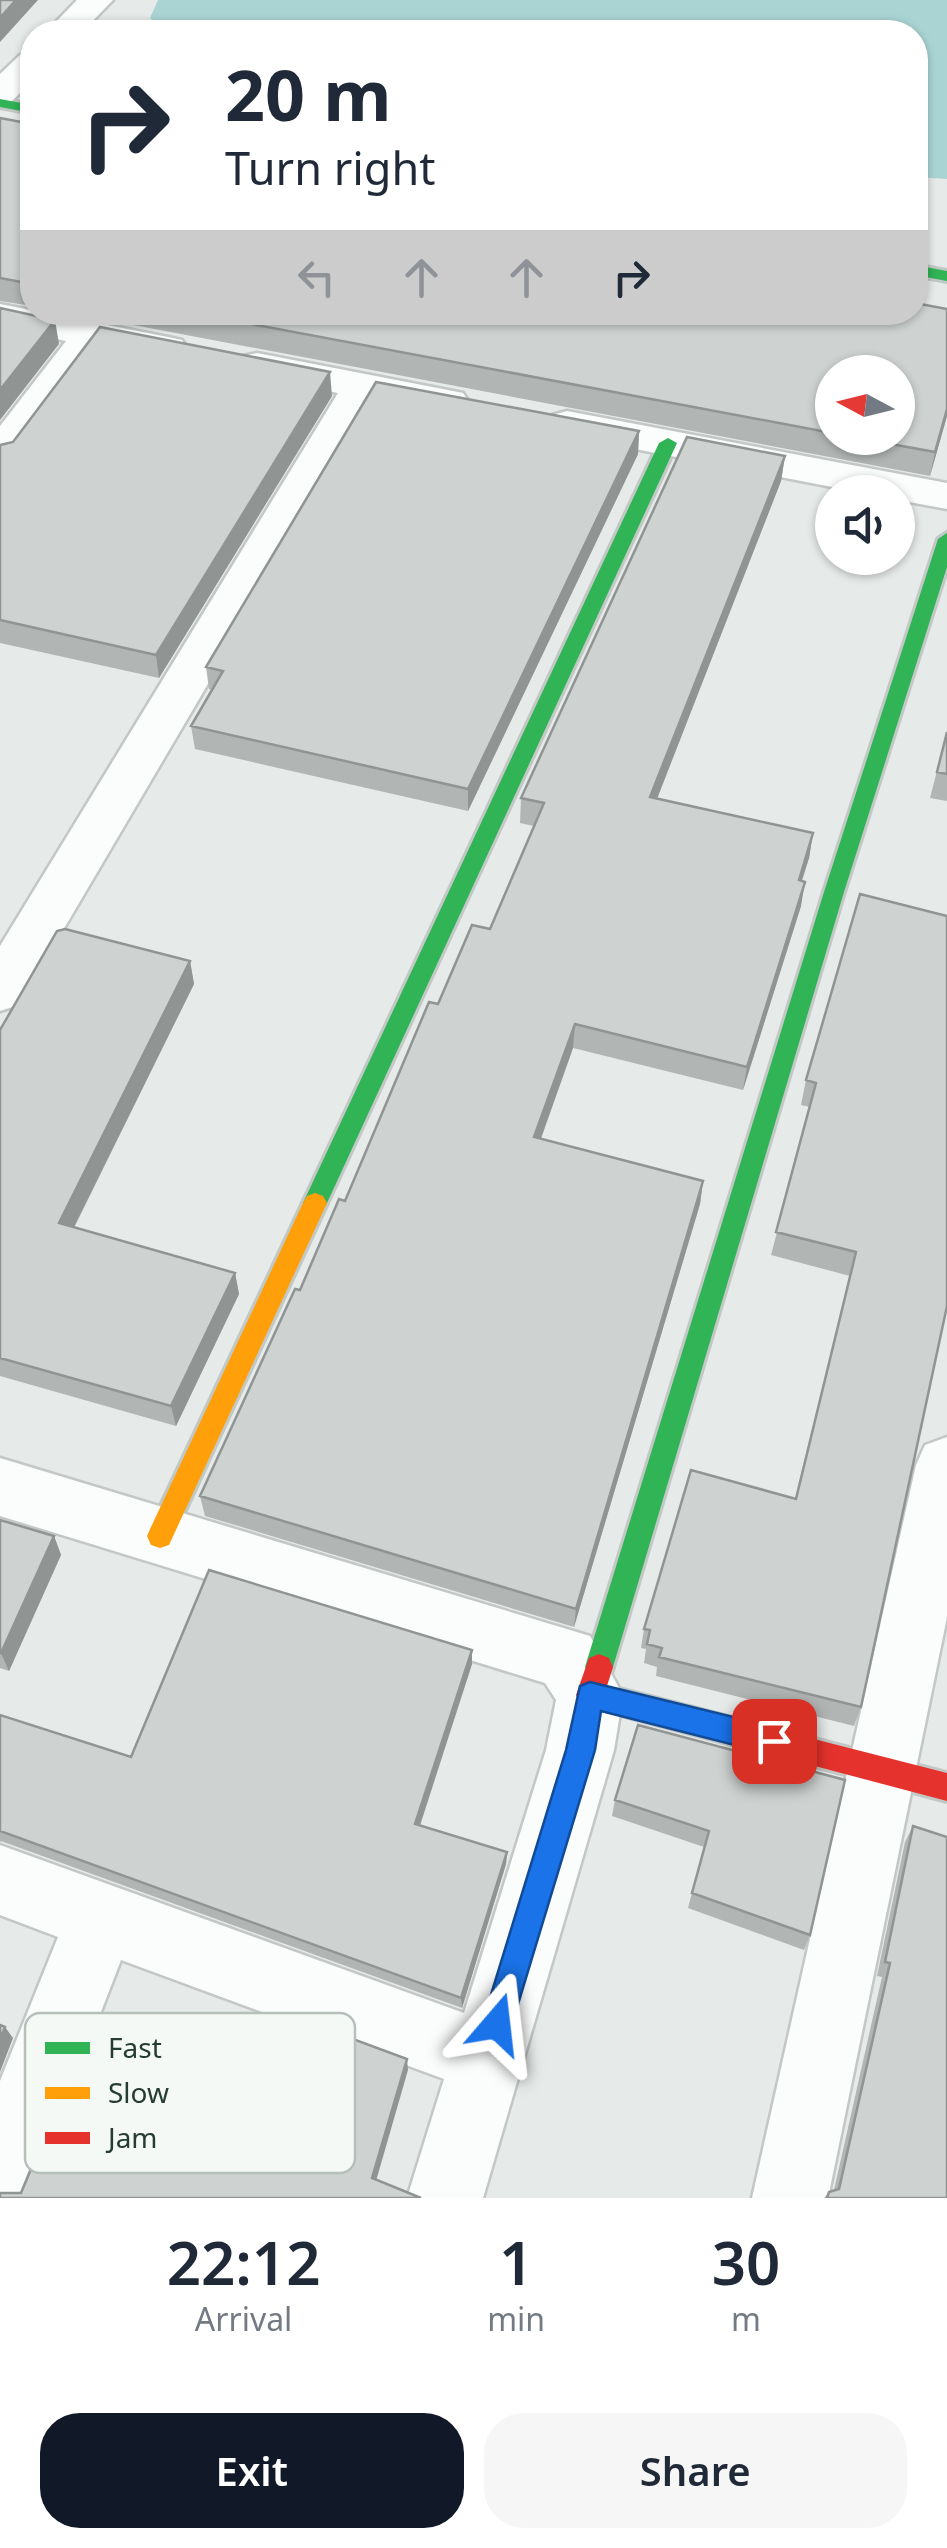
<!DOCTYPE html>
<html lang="en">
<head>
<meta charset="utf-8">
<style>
  :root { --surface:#fff; --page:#f6f6f7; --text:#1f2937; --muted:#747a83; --accent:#111827 }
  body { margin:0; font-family:"Noto Sans",sans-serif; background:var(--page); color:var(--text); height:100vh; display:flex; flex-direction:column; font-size:38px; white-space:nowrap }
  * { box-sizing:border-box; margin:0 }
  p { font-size:32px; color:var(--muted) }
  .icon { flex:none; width:55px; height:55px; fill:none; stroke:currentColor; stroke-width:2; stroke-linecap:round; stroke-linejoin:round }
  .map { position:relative; height:2198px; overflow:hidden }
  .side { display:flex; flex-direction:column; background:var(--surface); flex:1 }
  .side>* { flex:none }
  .hud { position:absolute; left:20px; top:20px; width:908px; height:305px; border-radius:40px; box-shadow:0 2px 8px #0004; background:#fff; color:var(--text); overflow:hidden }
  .needle { width:65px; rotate:277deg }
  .tools { position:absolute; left:815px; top:355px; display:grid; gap:20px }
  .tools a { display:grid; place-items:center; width:100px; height:100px; border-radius:50%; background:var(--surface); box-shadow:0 2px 8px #0004; font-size:50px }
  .pin { position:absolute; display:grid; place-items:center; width:85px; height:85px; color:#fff; margin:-42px; border-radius:20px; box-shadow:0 5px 15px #0006 }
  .me { position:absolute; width:110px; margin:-55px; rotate:17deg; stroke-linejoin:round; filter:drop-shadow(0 0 8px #0008) }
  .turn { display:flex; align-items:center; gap:35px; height:210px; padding:0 40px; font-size:45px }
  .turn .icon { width:130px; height:130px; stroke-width:2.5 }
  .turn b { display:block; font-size:70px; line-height:85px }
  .lanes { display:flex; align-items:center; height:95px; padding:0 40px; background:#0003; justify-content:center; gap:50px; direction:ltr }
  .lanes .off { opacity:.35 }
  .eta { display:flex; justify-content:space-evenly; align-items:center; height:170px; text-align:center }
  .eta b { font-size:60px; font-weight:600; line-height:70px }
  .action { display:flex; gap:20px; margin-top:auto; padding:20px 40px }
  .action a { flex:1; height:115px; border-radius:40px; background:var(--accent); color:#fff; font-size:40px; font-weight:600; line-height:115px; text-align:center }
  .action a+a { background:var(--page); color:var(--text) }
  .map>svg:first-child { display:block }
</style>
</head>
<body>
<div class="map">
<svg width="947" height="2198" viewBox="0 0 947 2198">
  <rect width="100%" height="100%" fill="#e6eae8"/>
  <path fill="#aad4d4" d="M158,0h789v179l-32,-2v-145h-745l-20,-14z"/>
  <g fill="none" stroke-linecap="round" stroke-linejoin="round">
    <g stroke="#c3c7c5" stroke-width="5">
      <path id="street" d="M77,0h36l-31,32h-36z
        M32,52v29l-20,20 -12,4v-31l20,-19z
        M0,304l168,33 14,3 6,9 -6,9 -14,3 -66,-13 -87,116 -15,4v-42l66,-85 -66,-13z
        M257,353l191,37 15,3 6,9 -6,9 -15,3 -73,-14 -356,605 -19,6v-65l338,-553 -95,-19 -6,-9 6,-9z
        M567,411l380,72v26l-49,-9v-8h-40l-306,-59 -6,-9 6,-9z
        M947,1437v180l-119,581h-76l164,-733 9,-20z
        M0,1458l590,178 33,59 -9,55 -131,448h-76l37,-119 -323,-119 -92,238h-29v-117l58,-144 -58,-22v-70l464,168 82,-263 10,-50 -11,-17 -545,-167z"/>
    </g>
    <g stroke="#c2c8c5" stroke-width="6">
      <path id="fast" d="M0,99l32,6v8l-32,-6z
        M915,265l32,6v10l-32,-6z
        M668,438l9,5 -350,760 -4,7 -8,3 -8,-3 -4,-7 356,-760z
        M947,533v34l-103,325 -231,775 -4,9 -10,4 -10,-4 -4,-9 239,-775 114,-353z"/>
    </g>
    <g stroke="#c2c8c5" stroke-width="6">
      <path id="slow" d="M315,1193l8,3 4,7 -158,342 -9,3 -9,-3 -4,-9 4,-9 152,-324 4,-7z"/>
    </g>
    <g stroke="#c2c8c5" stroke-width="6">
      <path id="jam" d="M599,1654l10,4 4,9 -6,19 340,87v28l-367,-97 -4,-9 13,-37z"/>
    </g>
    <use href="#street" fill="#fbfcfc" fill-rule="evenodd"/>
    <use href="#fast" fill="#30b455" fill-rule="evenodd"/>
    <use href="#slow" fill="#ff9f0a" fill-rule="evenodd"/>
    <use href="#jam" fill="#e5322d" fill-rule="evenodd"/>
  </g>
  <path fill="#b1b5b4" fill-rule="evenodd" d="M0,118l32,6v182l-32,-5z
    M65,312h850l32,104 -17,60zM832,372l66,66h-66z
    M332,396l-173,282 -159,-35v-198z
    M639,431l-1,23 -170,357 -273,-62 -4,-23 21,-36 -3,-1 -3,-22z
    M785,456l-4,25 -124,317 156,35 -4,25 -7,23 -1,25 -58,184 -170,-42 -32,91 162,42 -3,23 -126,423 -369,-111 -5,-20 145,-295 93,-197 52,-75 44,-103 -14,-3 1,-25z
    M947,732v69l-17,-3z
    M860,894l1,813 -7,19 -198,-50 1,-9 -13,-4 2,-14 -5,-1 3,-19 151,-131 55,-222 -79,-21 39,-148 -9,-2 5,-25z
    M190,961l4,23 -120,244 161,45 4,21 -63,132 -176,-50v-346z
    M0,1520l54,16 7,19 -52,116 -9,-3z
    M472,1650v14l-52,162 87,26 -1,12 -44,144 -461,-167 -1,1v-127l131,42z
    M638,1725l172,210 -6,15 -116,-42 16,-61 -92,-31 3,-16z
    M913,1826l34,372h-123l5,-6 5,-2 48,-213 -5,-1 28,-134z"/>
  <path fill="#909492" d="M16,0h22l-38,42v-24z
    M55,320l4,24 -59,76v-30z
    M330,372l2,24 -173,282 -3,-23z
    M947,409v7l-17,60 5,-24z
    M639,431l-1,23 -170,357v-22z
    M785,456l-4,25 -133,341 2,-25z
    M813,833l-4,25 -15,46 5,-24z
    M805,882l-4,24 -58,184 4,-23z
    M190,961l4,23 -129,261 -6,-22z
    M575,1024l-2,24 -40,112 1,-23z
    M703,1181l-3,23 -126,423 2,-18z
    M235,1273l4,21 -63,132 -5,-20z
    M54,1536l7,19 -52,116 -8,-18z
    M472,1650v14l-56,173 -1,-13z
    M507,1852l-1,12 -44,144 -1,-10z
    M5,2027l8,11 -13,34v-33z
    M407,2059l1,11 -34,118 -2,-10z"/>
  <path fill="#ced3d1" stroke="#909492" stroke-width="2.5" d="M0,0h16l-16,18z
    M0,118l32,6v160l-32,-6z
    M915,303l32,6v100l-12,43 -77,-14h40v-66h-66v61l-644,-121h727z
    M0,308l55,12 -55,70z
    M100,327l230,45 -174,283 -156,-35v-175l13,-3z
    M376,382l263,49 -171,358 -277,-63 32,-55 -17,-4z
    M687,437l98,19 -135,341 163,36 -14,47 6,2 -58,185 -172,-43 -41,113 169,44 -127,428 -376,-113 95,-207 5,1 39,-91 6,2 84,-199 9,2 34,-79 18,4 54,-126 -23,-5z
    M947,732v42l-10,-2z
    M860,894l87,22v390l-86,401 -202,-50 3,-9 -15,-4 3,-14 -6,-1 47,-159 105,29 60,-247 -80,-20 40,-149 -10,-3z
    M65,929l125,32 -131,262 176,50 -64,133 -171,-48v-328l57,-99z
    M0,1520l54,16 -53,117h-1z
    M209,1570l263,80 -57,174 92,28 -46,146 -461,-167v-116l131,42z
    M638,1725l207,55 -35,155 -118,-42 17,-62 -94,-31z
    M913,1826l34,11v361h-120l2,-6 10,-3 51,-226 -5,-1z
    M288,2015l119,44 -35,119 49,20h-421v-5h21l45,-109 177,58z
    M0,2025l5,2 -5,12z"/>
  <path fill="#1a73e8" stroke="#114b97" stroke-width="2.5" d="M590,1682l184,45 10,5 4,9 -4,10 -10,4 -173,-44 -6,39 -83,274 -5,10 -10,5 -11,-5 -4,-10 84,-274 14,-64z"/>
  <rect x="25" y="2013" width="330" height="160" rx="15" fill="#f4f9f6" stroke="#b6c0bb" stroke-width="2.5"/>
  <rect x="45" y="2042" width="45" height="12" fill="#30b455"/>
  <rect x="45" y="2087" width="45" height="12" fill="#ff9f0a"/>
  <rect x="45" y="2132" width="45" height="12" fill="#e5322d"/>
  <g font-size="28" fill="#253c32">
    <text x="108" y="2058">Fast</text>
    <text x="108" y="2103">Slow</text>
    <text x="108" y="2148">Jam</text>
  </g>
</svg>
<div class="tools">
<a><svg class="needle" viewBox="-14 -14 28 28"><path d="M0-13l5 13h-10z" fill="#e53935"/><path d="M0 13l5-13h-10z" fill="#747a83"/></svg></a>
<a><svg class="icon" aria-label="sound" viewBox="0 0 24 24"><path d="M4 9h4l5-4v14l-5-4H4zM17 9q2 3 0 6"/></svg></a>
</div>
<div class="pin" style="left:774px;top:1741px;background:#d93025"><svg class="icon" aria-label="arrive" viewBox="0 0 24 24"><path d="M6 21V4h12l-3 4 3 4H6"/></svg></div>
<svg class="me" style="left:497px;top:2024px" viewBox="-20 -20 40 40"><path d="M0-17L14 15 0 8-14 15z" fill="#1a73e8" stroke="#fff" stroke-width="4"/></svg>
<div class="hud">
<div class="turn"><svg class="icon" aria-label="right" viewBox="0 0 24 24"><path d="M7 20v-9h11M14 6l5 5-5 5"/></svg><div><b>20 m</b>Turn right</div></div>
<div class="lanes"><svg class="icon off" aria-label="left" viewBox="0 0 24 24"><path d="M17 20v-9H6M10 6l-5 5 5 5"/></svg><svg class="icon off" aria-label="ahead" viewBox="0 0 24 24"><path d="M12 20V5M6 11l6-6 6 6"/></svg><svg class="icon off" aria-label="ahead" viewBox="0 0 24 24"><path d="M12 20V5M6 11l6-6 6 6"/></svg><svg class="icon" aria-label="right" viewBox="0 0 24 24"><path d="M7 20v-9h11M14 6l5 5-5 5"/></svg></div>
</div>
</div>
<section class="side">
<div class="eta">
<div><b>22:12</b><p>Arrival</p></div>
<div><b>1</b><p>min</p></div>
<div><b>30</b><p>m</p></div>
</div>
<div class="action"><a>Exit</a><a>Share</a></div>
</section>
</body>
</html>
